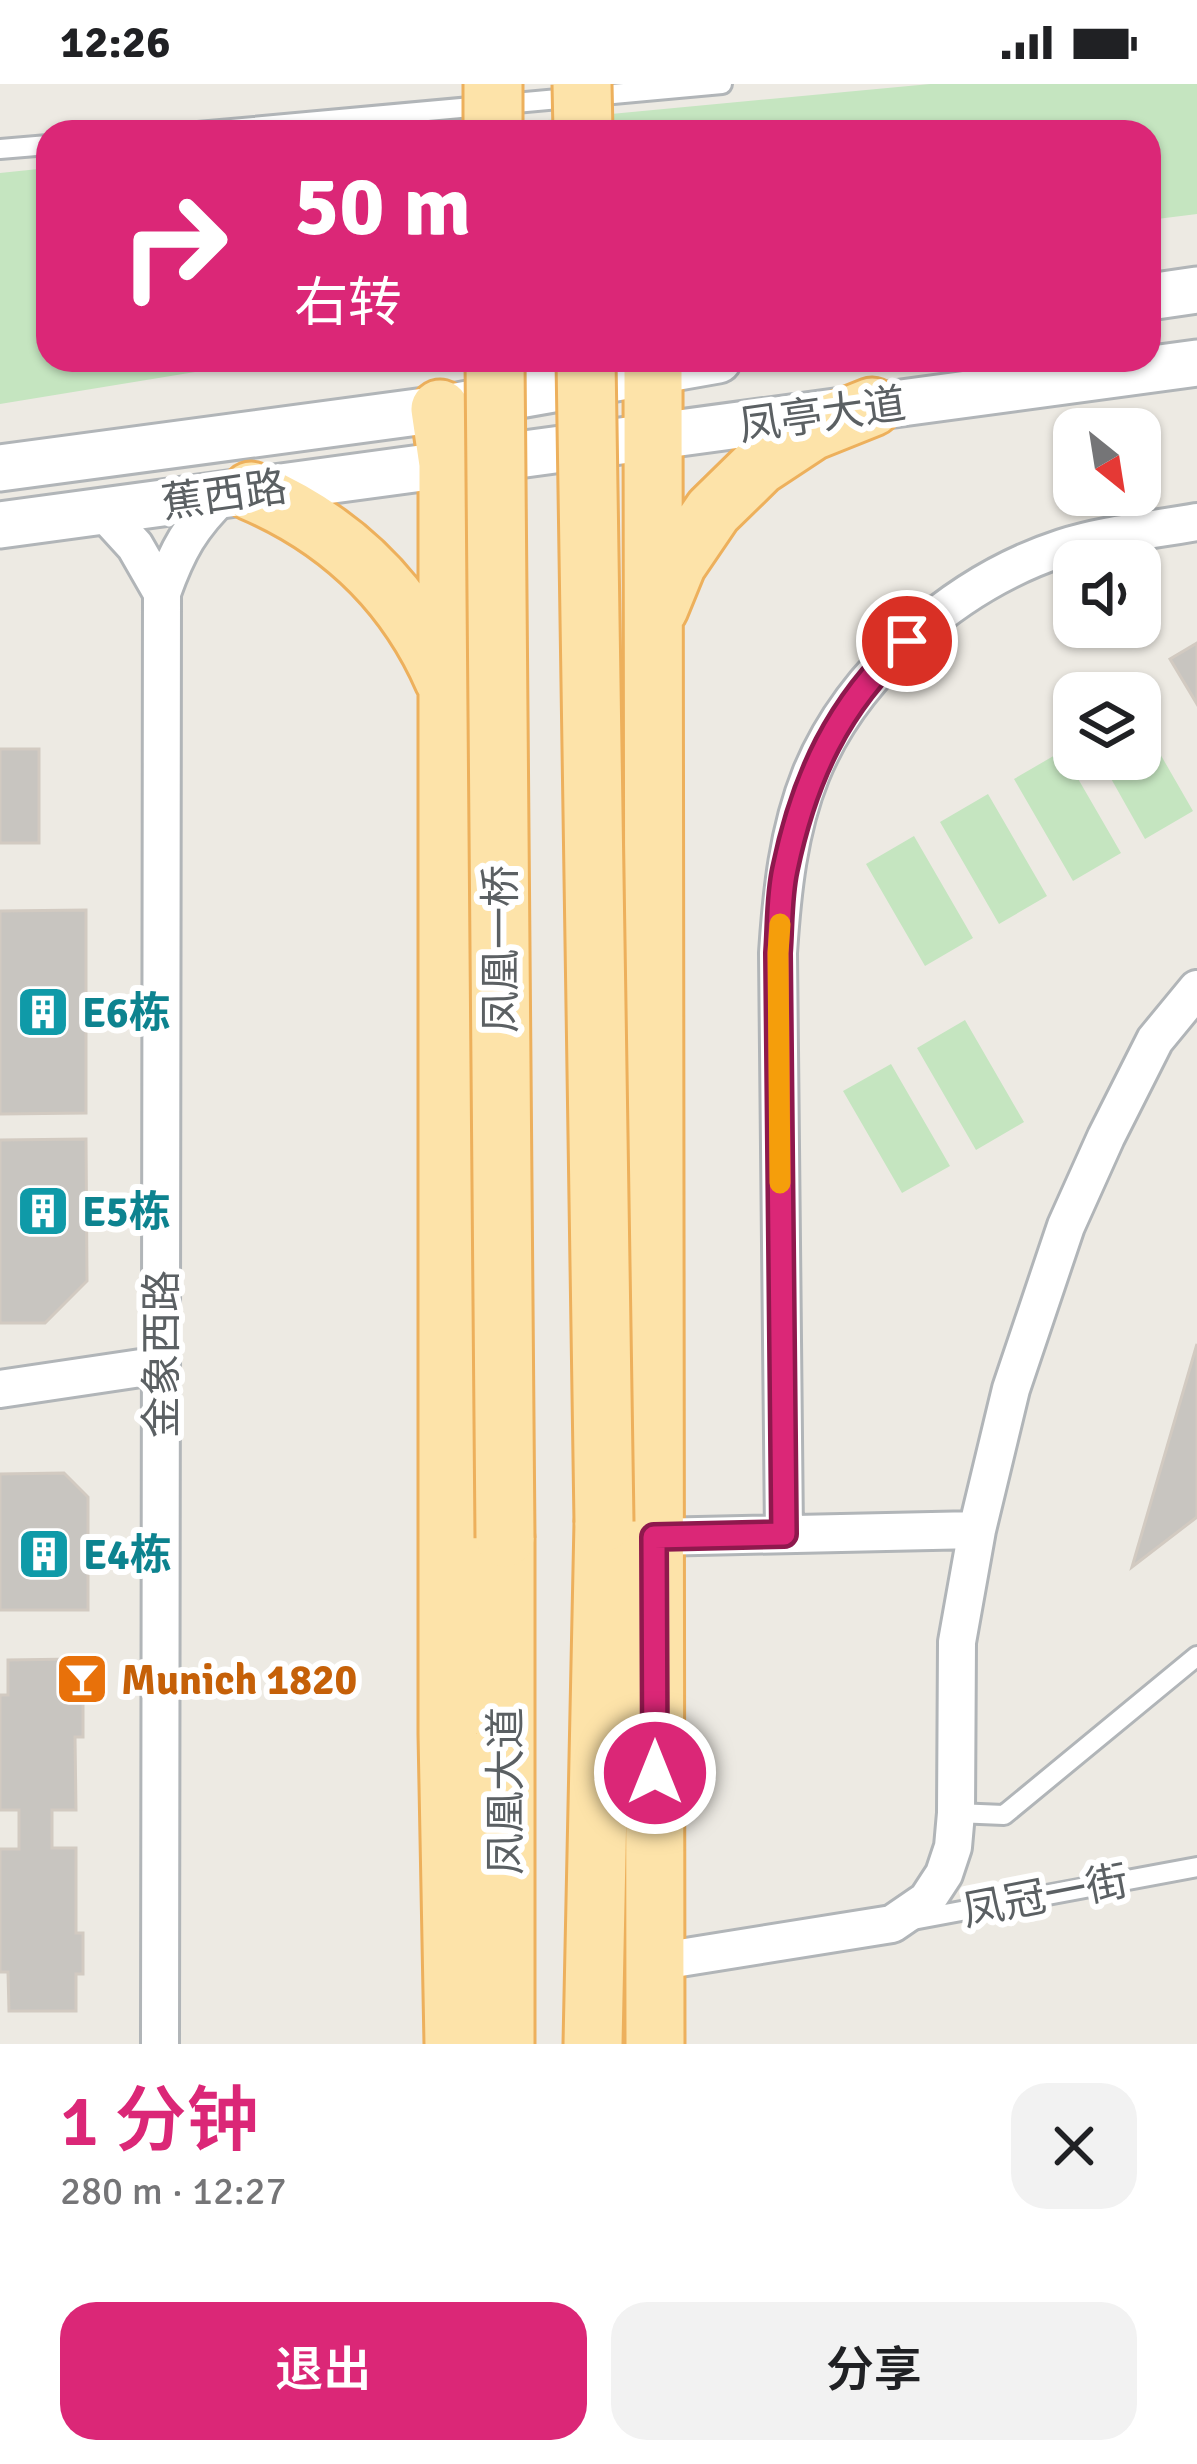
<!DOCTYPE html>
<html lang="zh">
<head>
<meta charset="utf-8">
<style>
  :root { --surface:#fff; --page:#f2f2f2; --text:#202124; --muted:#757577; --accent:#db2777 }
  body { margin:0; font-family:Signika,"Noto Sans SC",sans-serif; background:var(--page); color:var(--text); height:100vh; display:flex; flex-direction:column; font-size:45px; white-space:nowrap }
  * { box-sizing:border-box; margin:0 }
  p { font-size:39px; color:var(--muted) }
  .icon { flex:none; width:66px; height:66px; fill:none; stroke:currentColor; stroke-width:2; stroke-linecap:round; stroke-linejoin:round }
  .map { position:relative; height:1960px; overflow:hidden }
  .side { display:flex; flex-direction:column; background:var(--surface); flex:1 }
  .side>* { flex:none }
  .hud { position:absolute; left:36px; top:36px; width:1125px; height:252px; border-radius:36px; box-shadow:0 3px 9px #0004; background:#db2777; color:#fff; overflow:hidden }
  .needle { width:78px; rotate:150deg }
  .tools { position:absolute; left:1053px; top:324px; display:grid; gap:24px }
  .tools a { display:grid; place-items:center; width:108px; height:108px; border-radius:24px; background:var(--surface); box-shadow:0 3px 9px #0004; font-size:60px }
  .pin { position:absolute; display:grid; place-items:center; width:102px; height:102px; color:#fff; margin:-51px; border:6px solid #fff; border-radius:50%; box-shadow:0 3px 12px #0007 }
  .me { position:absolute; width:132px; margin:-66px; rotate:0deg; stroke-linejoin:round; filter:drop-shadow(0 0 9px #0008) }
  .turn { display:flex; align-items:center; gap:42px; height:252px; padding:0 60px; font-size:54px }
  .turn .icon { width:156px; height:156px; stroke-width:2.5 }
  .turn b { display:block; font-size:84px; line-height:102px }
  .round { display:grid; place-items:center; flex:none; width:126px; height:126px; border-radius:36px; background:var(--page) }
  .head { display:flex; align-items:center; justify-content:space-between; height:204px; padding:0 60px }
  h1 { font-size:72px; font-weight:600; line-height:90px; color:var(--accent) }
  .button { display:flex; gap:24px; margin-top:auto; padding:24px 60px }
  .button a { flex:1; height:138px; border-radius:36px; background:var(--accent); color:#fff; font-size:48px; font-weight:600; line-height:138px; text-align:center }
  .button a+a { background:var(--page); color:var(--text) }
  .status { display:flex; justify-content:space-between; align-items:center; height:84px; padding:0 60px; background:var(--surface); direction:ltr }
  .status svg { height:33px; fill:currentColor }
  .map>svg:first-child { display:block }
</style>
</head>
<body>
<div class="status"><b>12:26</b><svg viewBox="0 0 49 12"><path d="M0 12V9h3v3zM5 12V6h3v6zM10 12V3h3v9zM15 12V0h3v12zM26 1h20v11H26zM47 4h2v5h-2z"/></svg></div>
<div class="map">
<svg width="1197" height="1960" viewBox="0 0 1197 1960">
  <rect width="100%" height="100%" fill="#edeae3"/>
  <path fill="#c5e5c0" d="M930,0h267v130l-48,6v-88h-730z
    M48,84v192h220l-268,44v-231z
    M1140,635l53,92 -48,28 -45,-80h40z
    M1062,667l59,102 -48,28 -59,-102z
    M988,710l59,102 -48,28 -59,-102z
    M914,752l59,102 -48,28 -59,-102z
    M965,936l59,102 -48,28 -59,-102z
    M891,980l59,102 -48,27 -59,-102z"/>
  <path fill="#c8c5c0" stroke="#d2cac1" stroke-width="3" d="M1197,559v61l-27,-45z
    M0,665h39v94h-39z
    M86,826v203l-86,1v-203z
    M86,1055l1,142 -42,42h-45v-183z
    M1197,1260v173l-65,50z
    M64,1389l24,24v113h-88v-136z
    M75,1575l1,34h7v44h-8l1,73h-24v38h24v85h7v41h-7v37h-67l-1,-39h-8v-123h19v-39h-19v-115h8v-35z"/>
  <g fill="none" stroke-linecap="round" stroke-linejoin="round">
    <g stroke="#b1b5b8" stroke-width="24">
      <path id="service" d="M198,48l524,-48
        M0,65l48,-4
        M956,1729l48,2 193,-159
        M913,1836l284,-53"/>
    </g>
    <g stroke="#b1b5b8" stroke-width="42">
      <path id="minor" d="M103,427l32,35 27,47c15,-42 29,-68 61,-98
        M0,1305l161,-24
        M784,1450l-6,-581c4,-61 10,-122 33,-179 42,-103 147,-192 251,-226 43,-14 91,-18 135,-26
        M654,1453l323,-7
        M655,1878l237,-38 35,-24 17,-26 9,-27 3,-34 1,-171 20,-112 34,-141 55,-163 40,-89 49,-97 42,-51
        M160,1960l2,-1451"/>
    </g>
    <g stroke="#b1b5b8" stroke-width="51">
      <path id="tertiary" d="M1149,213l48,-7
        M0,384l440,-59 278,-49
        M0,441l1197,-162"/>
    </g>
    <g stroke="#edb05c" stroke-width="63">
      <path id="primary" d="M653,285l2,1675
        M440,325l8,55v1270l6,310
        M251,407c89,38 154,100 193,189
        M659,524l18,-44 36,-53 46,-45 53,-35 60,-24
        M505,1454v506
        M593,1960l11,-522"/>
    </g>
    <use href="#service" stroke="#fff" stroke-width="18"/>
    <use href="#minor" stroke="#fff" stroke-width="36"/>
    <use href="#tertiary" stroke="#fff" stroke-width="45"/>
    <use href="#primary" stroke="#fde3a9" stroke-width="57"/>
    <g stroke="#edb05c" stroke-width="63" stroke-linecap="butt">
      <path id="primary-bridge" d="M493,0v48
        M582,0l1,48
        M495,276l10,1178
        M586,276l18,1162"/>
    </g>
    <use href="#primary-bridge" stroke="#fde3a9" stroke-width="57"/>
  </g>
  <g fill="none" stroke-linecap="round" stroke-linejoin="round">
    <g stroke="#8e194d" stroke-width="30">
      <path id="route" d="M655,1689l-1,-236 130,-3 -6,-581c2,-27 1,-57 7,-84 19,-91 53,-165 122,-228"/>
    </g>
    <use href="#route" stroke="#db2777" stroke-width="21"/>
    <path stroke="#f59e0b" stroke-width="21" d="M780,840l-2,29 2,230"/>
  </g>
  <defs>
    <g id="building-square" transform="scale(2.7)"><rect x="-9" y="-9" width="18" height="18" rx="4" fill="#0f9aa8" stroke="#fff"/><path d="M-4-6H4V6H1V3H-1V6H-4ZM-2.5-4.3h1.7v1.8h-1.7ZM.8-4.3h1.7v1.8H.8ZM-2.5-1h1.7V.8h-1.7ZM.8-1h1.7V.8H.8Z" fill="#fff"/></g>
    <g id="bar-square" transform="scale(2.7)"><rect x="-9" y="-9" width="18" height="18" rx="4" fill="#e8710a" stroke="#fff"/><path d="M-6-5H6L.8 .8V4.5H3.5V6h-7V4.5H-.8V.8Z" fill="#fff"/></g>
  </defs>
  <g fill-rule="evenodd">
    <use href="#building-square" x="43" y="928"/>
    <use href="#building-square" x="43" y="1127"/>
    <use href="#building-square" x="44" y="1470"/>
    <use href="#bar-square" x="82" y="1595"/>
  </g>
  <g text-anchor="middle" stroke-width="12" stroke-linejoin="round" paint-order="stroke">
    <g font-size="42" fill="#5b6063" stroke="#fff">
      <text transform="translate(822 330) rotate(-8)" y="15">凤亭大道</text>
      <text transform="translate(224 410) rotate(-8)" y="15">蕉西路</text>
      <text transform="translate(500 865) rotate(-90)" y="15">凤凰一桥</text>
      <text transform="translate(161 1270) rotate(-90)" y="15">金象西路</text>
      <text transform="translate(505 1707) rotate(-90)" y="15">凤凰大道</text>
      <text transform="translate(1045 1811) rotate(-11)" y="15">凤冠一街</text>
    </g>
    <g font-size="42" font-weight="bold" fill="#0d838f" stroke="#fff" text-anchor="start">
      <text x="82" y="943">E6栋</text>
      <text x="82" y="1142">E5栋</text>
      <text x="83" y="1485">E4栋</text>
    </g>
    <g font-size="42" font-weight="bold" fill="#c56008" stroke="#fff" text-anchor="start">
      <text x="121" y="1610">Munich 1820</text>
    </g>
  </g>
</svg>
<div class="tools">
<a><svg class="needle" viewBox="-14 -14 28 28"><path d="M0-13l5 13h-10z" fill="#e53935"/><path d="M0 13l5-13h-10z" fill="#757577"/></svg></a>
<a><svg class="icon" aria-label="sound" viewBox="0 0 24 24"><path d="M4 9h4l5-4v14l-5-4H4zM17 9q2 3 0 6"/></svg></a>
<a><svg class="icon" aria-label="layers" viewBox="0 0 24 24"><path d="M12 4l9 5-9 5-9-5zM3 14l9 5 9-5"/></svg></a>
</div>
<div class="pin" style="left:907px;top:557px;background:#d93025"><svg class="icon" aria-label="arrive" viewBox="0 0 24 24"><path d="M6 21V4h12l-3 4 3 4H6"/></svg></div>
<svg class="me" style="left:655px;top:1689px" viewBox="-20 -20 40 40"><circle r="17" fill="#db2777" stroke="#fff" stroke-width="3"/><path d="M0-11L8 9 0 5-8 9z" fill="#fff"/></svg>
<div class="hud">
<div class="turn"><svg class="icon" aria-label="right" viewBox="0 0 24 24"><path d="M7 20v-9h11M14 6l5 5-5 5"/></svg><div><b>50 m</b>右转</div></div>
</div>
</div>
<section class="side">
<div class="head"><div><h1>1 分钟</h1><p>280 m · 12:27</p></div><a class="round"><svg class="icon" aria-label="close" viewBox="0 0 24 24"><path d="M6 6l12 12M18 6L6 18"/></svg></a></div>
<div class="button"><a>退出</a><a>分享</a></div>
</section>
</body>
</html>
